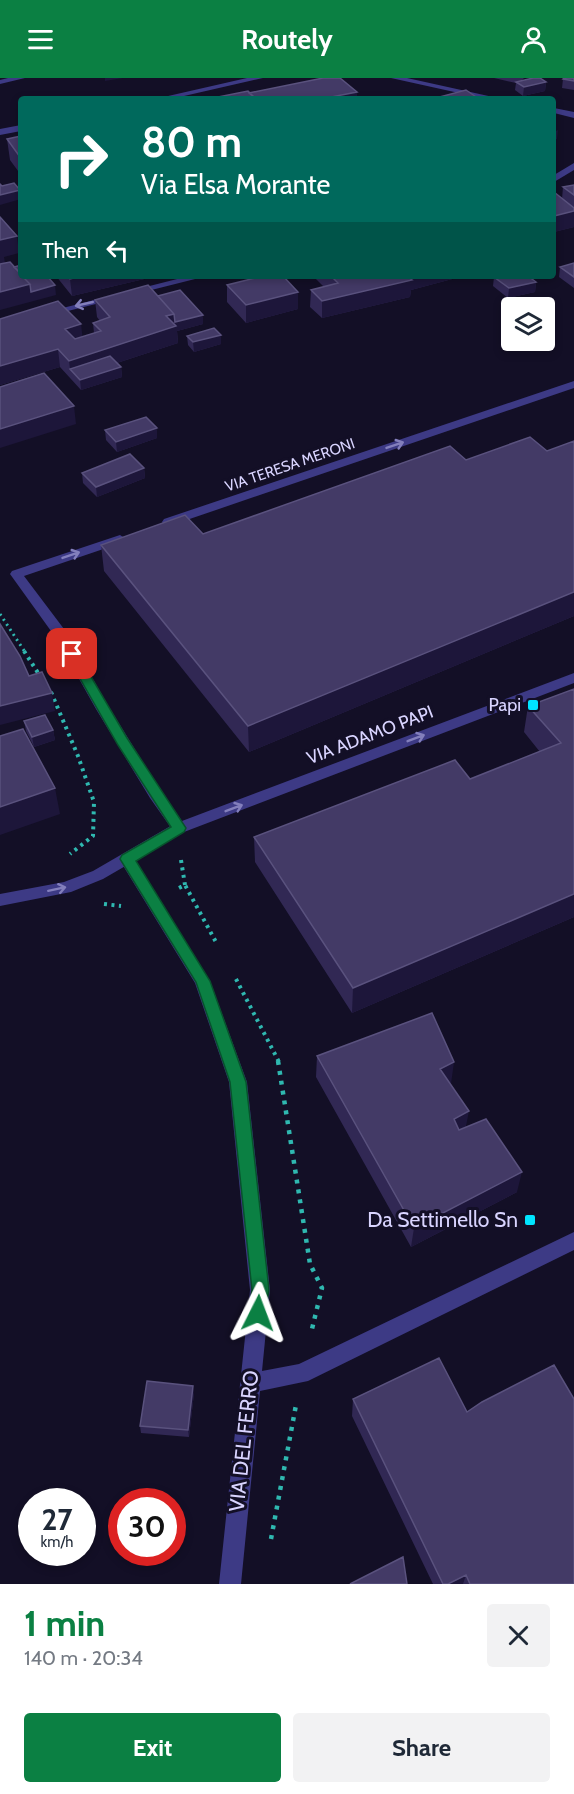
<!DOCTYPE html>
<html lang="en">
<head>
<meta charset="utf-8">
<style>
  :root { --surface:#fff; --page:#f2f2f3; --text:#1f2937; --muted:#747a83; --accent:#0b8043 }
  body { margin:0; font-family:Cabin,sans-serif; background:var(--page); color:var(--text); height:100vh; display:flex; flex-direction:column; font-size:22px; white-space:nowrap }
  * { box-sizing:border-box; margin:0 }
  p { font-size:20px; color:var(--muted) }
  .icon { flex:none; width:33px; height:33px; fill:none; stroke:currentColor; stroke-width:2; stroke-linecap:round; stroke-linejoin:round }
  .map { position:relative; height:1506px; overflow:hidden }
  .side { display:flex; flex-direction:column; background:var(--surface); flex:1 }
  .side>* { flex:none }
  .banner { position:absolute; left:18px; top:18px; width:538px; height:183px; border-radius:6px; box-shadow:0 3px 9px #0003; background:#00695c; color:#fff; overflow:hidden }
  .fabs { position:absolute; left:501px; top:219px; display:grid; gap:12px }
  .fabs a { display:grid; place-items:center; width:54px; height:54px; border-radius:6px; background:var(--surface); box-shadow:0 3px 9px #0003; font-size:30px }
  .speed { position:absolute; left:18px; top:1410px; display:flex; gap:12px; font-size:30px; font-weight:700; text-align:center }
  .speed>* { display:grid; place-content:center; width:78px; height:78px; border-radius:50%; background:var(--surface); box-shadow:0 3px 9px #0003; line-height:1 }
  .speed small { font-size:15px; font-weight:400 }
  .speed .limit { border:9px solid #d22; background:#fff; color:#111 }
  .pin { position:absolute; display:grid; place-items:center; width:51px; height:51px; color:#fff; margin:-26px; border-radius:12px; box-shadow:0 3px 9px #0006 }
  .me { position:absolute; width:66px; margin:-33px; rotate:3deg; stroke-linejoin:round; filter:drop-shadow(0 0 4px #0008) }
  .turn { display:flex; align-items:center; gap:21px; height:126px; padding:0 24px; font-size:27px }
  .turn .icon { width:78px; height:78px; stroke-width:2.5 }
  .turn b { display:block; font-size:42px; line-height:51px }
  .then { display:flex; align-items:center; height:57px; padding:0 24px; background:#0003; gap:12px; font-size:22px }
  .round { display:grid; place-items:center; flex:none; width:63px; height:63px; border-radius:6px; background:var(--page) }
  .head { display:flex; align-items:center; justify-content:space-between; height:102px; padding:0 24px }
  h1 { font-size:36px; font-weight:700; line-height:45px; color:var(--accent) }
  .button { display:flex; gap:12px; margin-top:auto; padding:12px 24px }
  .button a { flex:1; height:69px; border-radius:6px; background:var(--accent); color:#fff; font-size:24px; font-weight:700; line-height:69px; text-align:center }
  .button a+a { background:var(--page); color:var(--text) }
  header { display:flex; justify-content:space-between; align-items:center; height:78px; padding:0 24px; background:var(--accent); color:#fff; font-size:27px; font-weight:700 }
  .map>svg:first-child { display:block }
</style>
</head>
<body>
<header><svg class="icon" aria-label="menu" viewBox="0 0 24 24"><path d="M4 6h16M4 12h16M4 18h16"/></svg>Routely<svg class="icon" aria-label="person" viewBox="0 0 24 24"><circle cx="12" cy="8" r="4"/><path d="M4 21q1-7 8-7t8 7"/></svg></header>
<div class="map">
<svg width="574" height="1506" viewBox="0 0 574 1506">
  <rect width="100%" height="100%" fill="#130f26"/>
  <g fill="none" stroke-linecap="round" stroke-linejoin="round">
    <path stroke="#2fb8b0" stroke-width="3" stroke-dasharray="2 4" stroke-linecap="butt" d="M0,536l25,38"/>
    <path stroke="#2fb8b0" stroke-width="4" stroke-dasharray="3 4.5" stroke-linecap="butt" d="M24,573l16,25
      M51,614l27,64 16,46 -1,34 -23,18
      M181,782l4,25
      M179,810l6,-3 32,59
      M104,826l17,2
      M236,901l43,83"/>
    <path stroke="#2fb8b0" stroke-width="4.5" stroke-dasharray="4 6" stroke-linecap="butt" d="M278,983l32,203 12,24 -11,45
      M271,1461l25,-134"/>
    <path fill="#3d3a85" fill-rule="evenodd" d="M8,0h17l-25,6v-4z
      M574,303v7l-402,137h-8l-2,-3 2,-3z
      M120,457l6,4 -2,3 -100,34 43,57 40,71 53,86 24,34 2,4 -2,4h-10l-24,-34 -54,-89 -40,-71 -46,-64 2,-3z
      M127,775l5,2 78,126 37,101 23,208 -8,81 37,-7 275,-132v18l-266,131 -48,10 -19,193h-22l31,-294 -21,-208 -34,-99 -76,-124 3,-4z"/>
    <path fill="#3d3a85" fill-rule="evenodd" d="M247,0h16l-92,21h-16z
      M391,0h16l95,21h-16z
      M554,30l20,4v6l-20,-5z
      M21,47v6l-21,4v-6z
      M574,85v7l-20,12v-7z
      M189,198h18l-159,40 -5,-3z
      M574,595v10l-390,149 -81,47 -32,13 -71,14v-12l64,-12 29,-11 81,-47z"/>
  </g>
  <path fill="#312854" d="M494,0h30l-3,3 25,1 -1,9 -22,5 -8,-6 1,-7z
    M574,0v12l-12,-2 1,-9z
    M21,58v39l-11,-15 -3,-21z
    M574,107v42l-20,5v-40l8,7 1,-12z
    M574,185v25l-15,-11 1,-10z
    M56,198h101l-85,20z
    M315,198h142l-1,2 -45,12 -1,7 -88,21 -12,-11 1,-17 13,-3 -9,-9z
    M493,198h43l-6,2 6,4 -1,10 -27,6 -15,-12 1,-9z
    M227,207l71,7v17l-52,14 -19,-21z
    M158,218l45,19v9l-26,7 1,12 -61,20 4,4 1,10 -41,13 -21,-23 -60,18v-66l83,18 11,-4 -1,-10 7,-2 -3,-4 -2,-17z
    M187,258l34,8 -27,8 -6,-7z
    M157,350v10l-40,14 -11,-12 -1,-10z
    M574,363v175l-325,136 -145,-181 -3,-26 102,-11 263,-74 81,-9z
    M144,390l1,10 -48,19 -14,-14 -1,-10z
    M574,611v228l-222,96 -97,-151 -1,-25 216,-58 70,-27 -16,-20 4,-26z
    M24,643l29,9 2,10 -21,7 -8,-16z
    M317,978l133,28 16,43 51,65 -106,55 -95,-170z
    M194,1315l-5,44 -48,-4 -1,-7z
    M353,1321l114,13 107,172h-141l-81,-168z"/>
  <path fill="#1d163a" d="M105,0h18l-18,3z
    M546,4l-1,9 -22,5 1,-9z
    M357,14v7h-36z
    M558,52l-1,9 -3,1v-8z
    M20,112l1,9 -21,6v-10z
    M574,133v16l-20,5v2v-18z
    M17,158l2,17 -15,4 2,12 -6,2v-31z
    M82,198h75l-85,20 -2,-17z
    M405,198h52l-1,2 -45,12 -1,7 -88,21v-17z
    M536,204l-1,10 -27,6 1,-10z
    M30,206l25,1 1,10 -56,15v-18z
    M298,214v17l-52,14v-18z
    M174,236l1,12v-4l28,-7v9l-26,7 1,12 -101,33 -7,-7 -1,-8 97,-45z
    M81,246l2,17 -16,5 -2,-17z
    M221,257v9l-27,8 -1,-10z
    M58,271l2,18 -60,18v-19z
    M121,289l1,10 -41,13 -1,-10z
    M74,328l2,18 -76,24v-19z
    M157,350v10l-40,14 -1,-10z
    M144,390l1,10 -48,19 -1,-10z
    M574,514v24l-325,136 -1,-26z
    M52,615l3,18 -55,14v-19z
    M53,652l2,10 -21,7 -2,-10z
    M55,710l5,26 -60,21v-28z
    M574,816v23l-222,96 1,-25z
    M454,984l-3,22 -11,-15z
    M469,1033l-4,20 -15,9 4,-21z
    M522,1094l-5,20 -106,55 3,-19z
    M193,1308l1,7 -5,44 -1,-7z
    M466,1497l-3,9h-15z"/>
  <path fill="#433a66" stroke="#5a527e" stroke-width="1.5" d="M323,0h17l17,14 -36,7h-65l-7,-6z
    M533,0h7l6,4 -22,5 -8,-5z
    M564,0h10v3l-11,-2z
    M466,12l13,9h-47z
    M248,13l8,8h-48z
    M21,58v21h-1l-13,-18z
    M14,105l6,7 -20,5v-11l2,2z
    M574,107v10l-11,-8z
    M554,114l20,16v3l-20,5z
    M0,139l17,19 -17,4z
    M10,184l11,12v2h1l8,8 -30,8v-28z
    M574,185v14l-14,-10z
    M21,187v9l-7,-7z
    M22,198h25l8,9 -24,7 -1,-8z
    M68,198h14l-12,3z
    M263,198h20l15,16 -52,13 -19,-20z
    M331,198h75l6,4 -90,21 -11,-11 27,-7z
    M496,198h32l8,6 -27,6 -15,-11z
    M148,207l26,29 -8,2 10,10 -107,35 -11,-12 -58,17v-47l58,-18 23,23 -16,5 10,10 26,-8 -8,-8 17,-6 -15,-17z
    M180,212l23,25 -28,7 -1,-8 -16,-18z
    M214,250l7,7 -28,7 -6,-6z
    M110,278l11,11 -41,13 -10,-11z
    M44,295l30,33 -74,23v-42z
    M146,339l11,11 -41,14 -11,-12z
    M530,359l17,14 27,-10v151l-326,134 -147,-181 84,-30 18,19 247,-88 16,14z
    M130,376l14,14 -48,19 -14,-14z
    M0,546l20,32 9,20 13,-4 10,21 -52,13z
    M574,611v205l-221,94 -99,-151 201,-77 15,19 91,-36 -33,-37z
    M45,637l8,15 -21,7 -8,-16z
    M23,651l32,59 -55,19v-71z
    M432,935l22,49 -14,7 29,42 -15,8 5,11 27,-11 36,53 -108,56 -97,-172z
    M439,1280l28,54 15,-10 72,-37 20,34v185h-104l-4,-9 -18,9h-5l-90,-185z
    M147,1303l46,5 -5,44 -48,-4z
    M403,1479l4,27h-57z"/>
  <defs><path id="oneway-shaft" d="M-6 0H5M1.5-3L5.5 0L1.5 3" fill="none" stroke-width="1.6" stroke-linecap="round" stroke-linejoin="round" transform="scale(1.5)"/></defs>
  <g stroke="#837fbc">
    <use href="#oneway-shaft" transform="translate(84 226) rotate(167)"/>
    <use href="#oneway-shaft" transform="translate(395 367) rotate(-19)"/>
    <use href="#oneway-shaft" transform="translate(71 477) rotate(-19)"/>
    <use href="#oneway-shaft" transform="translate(416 660) rotate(-21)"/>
    <use href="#oneway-shaft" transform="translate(234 730) rotate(-21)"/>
    <use href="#oneway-shaft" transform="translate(57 811) rotate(-12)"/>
  </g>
  <path fill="#0b8043" stroke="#07532c" stroke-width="1.5" d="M72,571l4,2 51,87 59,90 -2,4 -48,29 74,120 36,101 23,208 -5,29 -6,3 -6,-3 -3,-6 3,-23 -22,-208 -34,-100 -76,-123 2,-4 49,-28 -53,-82 -52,-91z"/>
  <g fill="#00e5ff" stroke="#130f26" stroke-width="2">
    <rect x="527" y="621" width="12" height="12" rx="3"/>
    <rect x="524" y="1136" width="12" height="12" rx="3"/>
  </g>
  <g text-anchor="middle" stroke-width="6" stroke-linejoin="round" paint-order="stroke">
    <g font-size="15" fill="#d9d4ff" stroke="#130f26">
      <text transform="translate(290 387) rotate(-19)" y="5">VIA TERESA MERONI</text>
    </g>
    <g font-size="18" fill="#d9d4ff" stroke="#130f26" text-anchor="end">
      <text x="521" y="633">Papi</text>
    </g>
    <g font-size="18" fill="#d9d4ff" stroke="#130f26">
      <text transform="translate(370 657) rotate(-21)" y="6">VIA ADAMO PAPI</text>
    </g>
    <g font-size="21" fill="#d9d4ff" stroke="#130f26" text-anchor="end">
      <text x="518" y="1149">Da Settimello Sn</text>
    </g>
    <g font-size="21" fill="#d9d4ff" stroke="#130f26">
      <text transform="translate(244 1363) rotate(-84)" y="7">VIA DEL FERRO</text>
    </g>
  </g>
</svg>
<div class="fabs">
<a><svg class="icon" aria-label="layers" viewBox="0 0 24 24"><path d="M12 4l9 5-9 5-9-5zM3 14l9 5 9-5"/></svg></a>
</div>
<div class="speed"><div>27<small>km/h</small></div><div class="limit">30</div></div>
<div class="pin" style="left:72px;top:576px;background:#d93025"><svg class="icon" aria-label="arrive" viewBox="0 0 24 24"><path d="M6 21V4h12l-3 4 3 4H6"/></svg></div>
<svg class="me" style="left:258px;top:1235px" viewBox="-20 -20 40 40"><path d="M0-17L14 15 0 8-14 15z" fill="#0b8043" stroke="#fff" stroke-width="4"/></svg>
<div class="banner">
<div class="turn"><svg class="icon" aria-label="right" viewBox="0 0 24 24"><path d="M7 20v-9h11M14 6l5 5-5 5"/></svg><div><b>80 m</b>Via Elsa Morante</div></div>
<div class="then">Then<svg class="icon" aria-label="left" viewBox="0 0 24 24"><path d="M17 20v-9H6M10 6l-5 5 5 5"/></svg></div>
</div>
</div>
<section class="side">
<div class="head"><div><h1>1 min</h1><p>140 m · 20:34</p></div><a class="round"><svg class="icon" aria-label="close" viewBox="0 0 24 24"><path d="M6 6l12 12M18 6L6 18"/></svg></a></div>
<div class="button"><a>Exit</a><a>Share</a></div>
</section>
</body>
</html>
